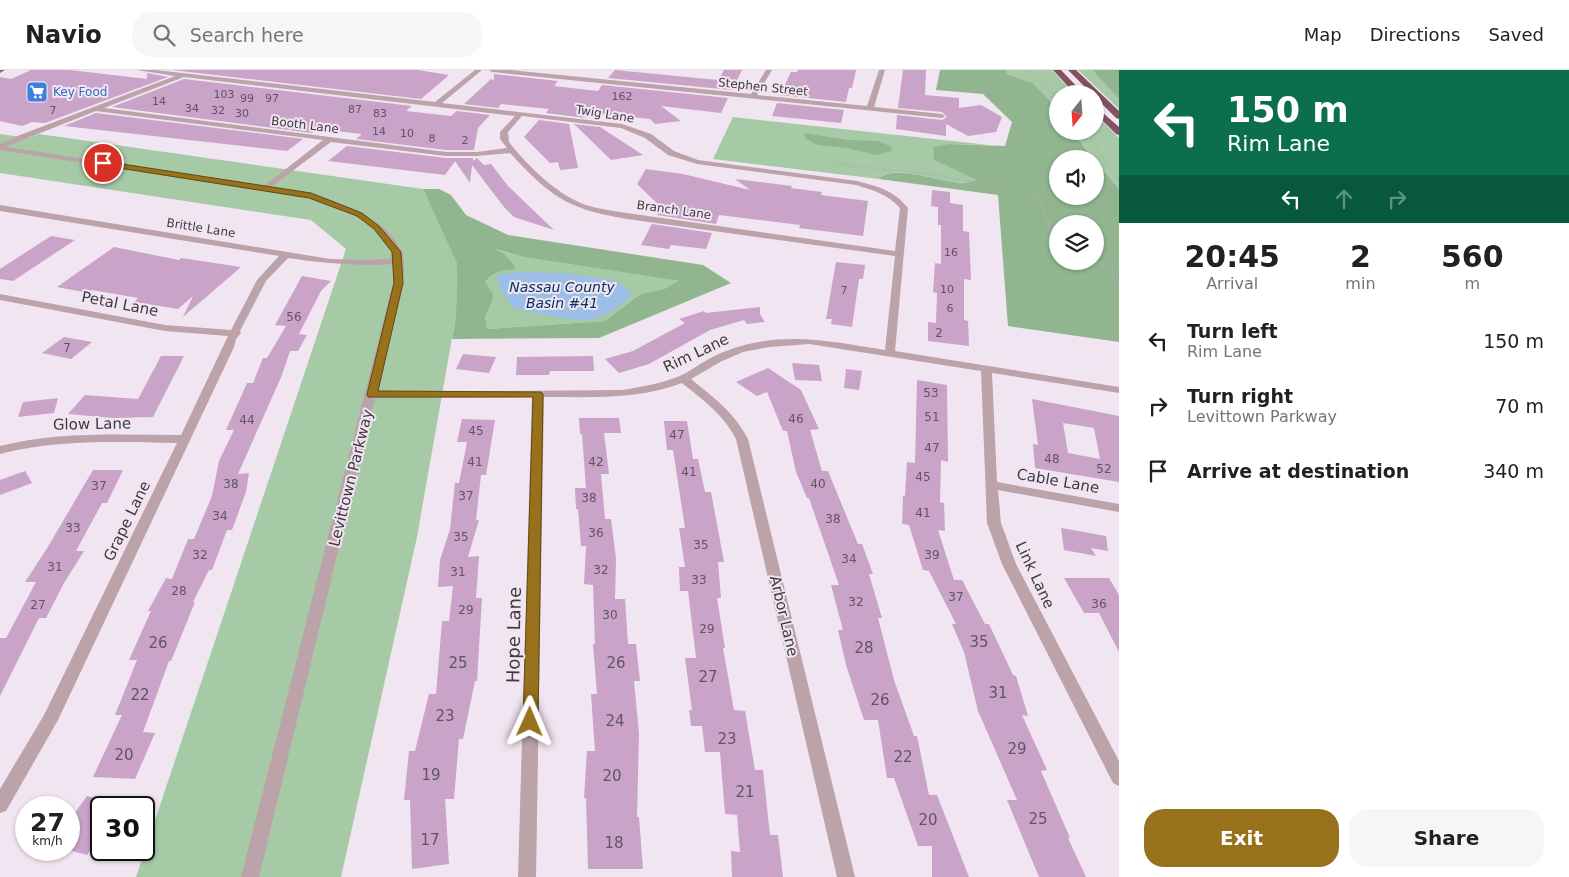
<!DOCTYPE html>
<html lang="en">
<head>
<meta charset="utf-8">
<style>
  :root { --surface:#fff; --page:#f6f6f6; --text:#202124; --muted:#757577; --line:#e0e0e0; --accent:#97711b }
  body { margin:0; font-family:"DejaVu Sans",sans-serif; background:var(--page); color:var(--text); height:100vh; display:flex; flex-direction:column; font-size:19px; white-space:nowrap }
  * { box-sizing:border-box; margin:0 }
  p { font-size:16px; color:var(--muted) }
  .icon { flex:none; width:28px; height:28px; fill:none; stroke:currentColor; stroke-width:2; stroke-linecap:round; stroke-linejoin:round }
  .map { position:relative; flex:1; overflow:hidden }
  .drawer { display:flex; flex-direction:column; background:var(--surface); width:450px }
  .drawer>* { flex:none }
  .banner { background:#0b6e4f; color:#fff; overflow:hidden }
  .needle { width:32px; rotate:197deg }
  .fabs { position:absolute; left:1049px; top:15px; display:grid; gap:10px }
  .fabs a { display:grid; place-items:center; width:55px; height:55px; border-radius:50%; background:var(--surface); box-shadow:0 1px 4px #0004; font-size:25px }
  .speed { position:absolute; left:15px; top:726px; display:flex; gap:10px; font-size:25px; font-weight:700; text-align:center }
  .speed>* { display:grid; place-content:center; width:65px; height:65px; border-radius:50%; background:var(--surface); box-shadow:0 1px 4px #0004; line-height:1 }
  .speed small { font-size:12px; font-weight:400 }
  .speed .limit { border:2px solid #111; border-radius:8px; background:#fff; color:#111 }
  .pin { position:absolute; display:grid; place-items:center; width:42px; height:42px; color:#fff; margin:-21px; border:2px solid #fff; border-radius:50%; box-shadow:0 1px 5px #0007 }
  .me { position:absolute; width:55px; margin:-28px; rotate:1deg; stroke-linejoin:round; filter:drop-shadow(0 0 4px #0008) }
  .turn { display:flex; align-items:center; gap:18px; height:105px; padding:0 25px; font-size:22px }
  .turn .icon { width:65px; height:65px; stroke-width:2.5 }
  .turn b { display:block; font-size:35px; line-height:42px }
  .lanes { display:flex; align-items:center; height:48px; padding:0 25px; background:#0003; justify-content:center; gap:25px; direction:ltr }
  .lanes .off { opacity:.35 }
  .eta { display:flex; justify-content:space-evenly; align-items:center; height:85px; text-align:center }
  .eta b { font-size:30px; font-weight:700; line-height:35px }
  .cta { display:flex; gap:10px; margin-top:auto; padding:10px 25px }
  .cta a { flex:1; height:58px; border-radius:20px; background:var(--accent); color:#fff; font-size:20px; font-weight:700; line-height:58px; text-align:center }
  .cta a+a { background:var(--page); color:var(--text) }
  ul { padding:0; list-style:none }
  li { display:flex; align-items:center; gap:15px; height:65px; padding:0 25px }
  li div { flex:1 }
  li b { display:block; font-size:19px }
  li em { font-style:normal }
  header { display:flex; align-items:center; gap:30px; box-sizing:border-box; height:70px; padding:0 25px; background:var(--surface); border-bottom:1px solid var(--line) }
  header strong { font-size:24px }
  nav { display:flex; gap:28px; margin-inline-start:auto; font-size:18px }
  .search { width:350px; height:45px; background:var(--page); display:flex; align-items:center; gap:12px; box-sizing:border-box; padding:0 18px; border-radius:20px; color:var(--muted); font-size:19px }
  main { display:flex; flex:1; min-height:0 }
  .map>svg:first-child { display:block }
</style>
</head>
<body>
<header>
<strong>Navio</strong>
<div class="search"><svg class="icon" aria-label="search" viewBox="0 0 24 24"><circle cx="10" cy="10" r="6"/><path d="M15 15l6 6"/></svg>Search here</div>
<nav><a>Map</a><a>Directions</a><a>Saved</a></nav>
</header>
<main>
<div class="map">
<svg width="1119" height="807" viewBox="0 0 1119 807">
  <rect width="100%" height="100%" fill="#f2e5f2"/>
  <path fill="#a6caa5" d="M1006,0h46l22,24h-16l-1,14 -24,-25 -27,-9z
    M1078,0h14l27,29v10z
    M1095,44l24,24v51l-47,-58h23z
    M733,47l256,28 -39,-1 -16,16 44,20c-6,1 -13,3 -19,3 -20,-1 -66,-20 -80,-4l-166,-20z
    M0,64l29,4 10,-4 384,55 34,75 -1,51 -39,222 -76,340h-205l210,-628 -35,-29 -311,-47z
    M490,178l33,9 157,24 -16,8 -24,5 -35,27 -118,8 -2,-12 7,-15 -7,-20c9,-10 15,-12 29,-12z"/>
  <path fill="#90b58f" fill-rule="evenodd" d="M940,0h66v4l27,9 24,25 1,23h14l22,28h-36v37h37v-36l24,29v153l-111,-16 -10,-131 -119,-16c13,-15 59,2 79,4 6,1 13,-2 19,-3l-43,-20 -1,-13 17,-3 55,2 7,-24 -29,-28 -47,-4zM1058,154h37v37h-37z
    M1092,0h27v29z
    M804,63l44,7 30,1 14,6 -1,4 -15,4 -29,-7 -29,-3 -12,-6z
    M423,119h16l12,6 15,20 42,20 195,30 28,18 -132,55 -147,1 4,-24 1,-51zM495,179l28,8 156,24 -15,8 -24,5 -35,27 -118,8 -2,-12 7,-15 1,-8 -8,-12c9,-10 16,-12 29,-12l1,-4 -11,-12z"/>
  <path fill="#9dbee6" d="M519,202l46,1 52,8 16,13c-11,10 -24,21 -39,25 -14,5 -64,-7 -80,-11l-13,-17 -4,-16z"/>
  <path fill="#c9a3c8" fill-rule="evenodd" d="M31,0h39l77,9v-6l21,4 -123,46 -13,-1 -10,4 -22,-5v-44l11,2z
    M172,0h246l31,5 -28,24z
    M615,0l103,10 6,-10h18l-10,20 -124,-12z
    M798,0h58l-4,18h-3l-3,14 -66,-7 11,-23h6z
    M903,0h23l-1,25 34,3v10l22,-3 21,12 -6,15 -28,4 -22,-12v12l-50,-7 1,-14 45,5 5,-3 -5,-5 -44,-4z
    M494,4l64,7 -4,5 44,5 4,-6 126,13 -7,15 -60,-7 20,15 -26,3 -5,-5 -75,-8 11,7 -40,-5 3,-4 -48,-5 -3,4 -34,-4 27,-25 3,1z
    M184,9l228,27 -6,5 45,5 6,-5 33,4 -12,13 -4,22h-28l-90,-11 6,-5 -44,-5 -6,4 -200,-26z
    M777,33l67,7 -3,13 -69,-7z
    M96,43l207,26 -16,12 -223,-25z
    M539,50l30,4 9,44 -18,2 -2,-8 -8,1 -26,-26z
    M574,54l26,3 43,28 -32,5z
    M347,76l99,12h27v3l4,-3 7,7 7,-1 17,22 46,44 -40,-13 -10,-10 -32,-42 -2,18 -15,-22 -10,14 -117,-14z
    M646,99l37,5 67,16 -15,-11 57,7 -1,2 31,4 -1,3 47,6 -5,35 -64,-8 1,-3 -81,-10 -3,9 -59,-9 4,-8 -24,-23z
    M932,120l18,2v11l13,2v26l6,1 2,48 -7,-1v41l4,1 1,25 -41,-5v-19l8,1 1,-30 -4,-1 2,-29 6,1v-39h-3v-18l-7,-1z
    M652,154l60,9 -6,16 -35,-4 -2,4 -28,-4z
    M51,166l24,4 -62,41 -13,-2v-10z
    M114,177l65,13 2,-2 60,9 -58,50 10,-21 -15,13 -44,-7 4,-4 -46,-8 -4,3 -31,-6z
    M836,192l29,3 -2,14h-4l-7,48 -21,-3 1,-5h-6z
    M302,206l29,5 -10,10 -22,43 8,1 -9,16h-8l-8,24 -44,99 11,-1 -3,19 -14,38h-5l-15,40h-3l-16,32h2l-24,59h-2l-26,71 12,1 -20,46 -42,-2 29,-62h-7l22,-55h-8l22,-49h-3l18,-33 6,1 16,-40h6l18,-43 7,-35 15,-31h-8l21,-47h6l10,-25h4l19,-32 -11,-1z
    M760,237v7l5,8 -18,2 -3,-4 -34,10 -61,34 -30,9 -14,-14 28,-8 52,-28 -6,-4 25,-8 2,2z
    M64,267l28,5 -21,17 -29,-6z
    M463,284l33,3 -7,16 -33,-4z
    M161,286h23l-31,61 -40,1 -45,-4 17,-19 53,4z
    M593,286l1,15h-44l-1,4h-33l1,-18z
    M792,293l27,2 3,16 -27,-1z
    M768,298l33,22 18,39 -9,1 12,41h6l30,73h4l11,30h-4l13,44h-4l16,62 20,56h3l12,59h8l32,82h-37v-31h-14l-24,-68h-7l-9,-58h-14l-18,-55 -8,-35h5l-12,-45h8l-30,-87h-2l-11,-26 -9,-41h-4l-16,-39 -10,4 -21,-14z
    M846,299l16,2 -3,19 -15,-2z
    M917,310l30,5 1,77 -7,-2 -1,42 4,1 1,28 -7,-1 16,50h8l23,44h4l24,51 3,1 12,40 -6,-1 25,55 -6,1 29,67h-2l18,39h-47l-32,-77h10l-39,-89 -14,-59 -12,-28h4l-27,-53 -6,-1 -14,-45 -7,-1 1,-28h2l2,-34 8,1z
    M58,328l-4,15 -36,4 5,-15z
    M1032,329l87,17v66l-84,-14 -2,-24 5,1zM1063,353l31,5 6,31 -32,-6z
    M579,348h40l2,15h-17l5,41h-8l4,45h6l5,40 -1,40h10l3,45h8l4,37h-6l5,53 -2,83h2l4,52h-55l-2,-71h-2l3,-47h8l-4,-57h6l-4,-50h2l-2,-59 -9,-1 2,-38h-5l-3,-37h-2l-1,-21h11l-4,-54h-2z
    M462,349l33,1 -9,55h-5l-5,45h3l-11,37 11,-1 -3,42h6l-5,83h-2l-12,58h-4l-5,60h-9l4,65 -37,5 -2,-69h-6l5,-49h6l14,-57h7l6,-73h7l4,-35 -15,1 2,-27 10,-31 5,-46h4l8,-41h-10z
    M664,351h23l6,38h5l7,33h6l13,70h-6l3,36h-4l8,50h-2l11,62 11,1 10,59h8l7,65h8l5,42h-51l-1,-26 9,1 -3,-37 -12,-1 -5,-62h-15l-3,-26h-11l-2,-16h3l-7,-52h11l-8,-67h-8l-1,-24h6l-6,-39h6l-12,-78h-6z
    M93,400h30l-16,33h-5l-26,48h8l-20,32 -18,35h-7l-39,78v-58h6l30,-56h-11l21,-32z
    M25,401l7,12 -32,12v-15z
    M1061,458l45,8 2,15 -17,-3 5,8 -32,-6z
    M1064,508h45l10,17v57l-20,-39h-15z
    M87,726l14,4v35l-14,20 -18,-5v-29z"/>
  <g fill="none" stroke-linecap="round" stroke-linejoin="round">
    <path stroke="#b5abb5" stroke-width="2" stroke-dasharray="1 2" stroke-linecap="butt" d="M1024,0l19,14 15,15
      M1085,61l34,50
      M829,98l7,-4 102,11 97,21 2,2"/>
    <path stroke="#b5abb5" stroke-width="2.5" stroke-dasharray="2 3" stroke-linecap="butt" d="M1036,127c9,11 12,36 22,42
      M1095,191l24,15"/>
    <path fill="#bba3a9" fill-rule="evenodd" d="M137,0h19l279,32 40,-32h7l-40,33 180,21 29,10 23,17 24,9 159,21c20,5 38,10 51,27l-13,143 224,36v6l-127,-20 5,109 122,22v8l-121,-22 3,33 15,41 103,197v25l-6,-3 -111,-219 -15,-41 -6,-152 -172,-27 -40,3 -26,5 -21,9 -31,18c23,19 42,32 57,60l107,438h-18l-101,-438c-13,-25 -33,-39 -54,-56 -44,17 -92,14 -138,14l-8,480h-18l14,-480 -160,1 -6,-3 6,-3 251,-2c22,-4 43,-7 63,-17 13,-8 26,-17 40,-22 56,-21 103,-10 159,-1l10,-94 -268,-37c-60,-10 -76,-22 -117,-66l-33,3h-31l-115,-14 -64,48 -4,-2 1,-2 59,-46 -227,-29 -96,38v-5l20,-9 155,-59zM184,7l331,39 -15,16v7l7,9 -30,4h-31l-342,-44zM522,46l99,12 24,10 23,17 29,9 159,21c17,5 33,10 44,23l-5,43 -268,-38c-14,-2 -28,-4 -41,-8 -29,-10 -59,-40 -77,-63l-1,-10z
      M489,0h21l241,24 15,-24h6l-15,25 110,11 12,-36h6l-11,37 68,7 3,2 -3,2 -450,-46z
      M0,135l330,54 36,1 33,-2 5,3 -5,3c-40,2 -71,0 -111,-6l-22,23 -26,50 1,2 -5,6 -2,8 -176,373 -52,91 -6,2v-24l44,-74 133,-272c-60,-1 -118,-4 -177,11v-8c60,-15 120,-11 181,-11l47,-99 -63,-5 -165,-31v-6l165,31 66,5 26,-50 22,-24 -279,-45z"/>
    <path fill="#bba3a9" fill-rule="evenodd" d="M0,76l314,48c30,10 80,28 89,62 2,9 1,18 0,27l-144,594h-18l152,-594c1,-9 3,-18 1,-27 -8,-32 -57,-49 -84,-58l-310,-48z"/>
    <path fill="#926773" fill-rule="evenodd" d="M0,0h5l-5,3z"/>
    <path fill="#825260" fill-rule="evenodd" d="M1053,0h8l23,24h-9z
      M1068,0h8l43,41v8l-3,-1 -21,-21v-3h-3z
      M1095,36l24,21v8l-3,-1 -21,-21z"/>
  </g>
  <path fill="#97711b" stroke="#624912" d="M103,91l208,32 51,20 17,13 22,26 2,31 -25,108 163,1 2,2 -5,328 -2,5 -6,2 -5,-2 -2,-5 10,-325h-165l-1,-3 27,-111 -2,-31 -18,-23 -17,-13 -48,-18 -209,-33v-3z"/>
  <defs>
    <g id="supermarket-square" transform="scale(1.125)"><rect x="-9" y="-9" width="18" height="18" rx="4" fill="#3f7fe0" stroke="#f2e5f2"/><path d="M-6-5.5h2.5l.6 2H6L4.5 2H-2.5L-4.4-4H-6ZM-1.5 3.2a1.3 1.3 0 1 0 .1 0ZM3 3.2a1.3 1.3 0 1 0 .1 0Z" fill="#fff"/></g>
  </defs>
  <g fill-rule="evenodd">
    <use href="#supermarket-square" x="37" y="22"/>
  </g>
  <g text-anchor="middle" stroke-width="4" stroke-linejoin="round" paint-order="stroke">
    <g font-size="11" fill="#625461">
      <text x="224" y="28">103</text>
      <text x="622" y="30">162</text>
      <text x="247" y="32">99</text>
      <text x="272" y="32">97</text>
      <text x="159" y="35">14</text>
      <text x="192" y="42">34</text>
      <text x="355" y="43">87</text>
      <text x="53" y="44">7</text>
      <text x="218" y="44">32</text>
      <text x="242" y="47">30</text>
      <text x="380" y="47">83</text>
      <text x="379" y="65">14</text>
      <text x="407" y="67">10</text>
      <text x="432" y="72">8</text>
      <text x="465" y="74">2</text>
      <text x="951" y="186">16</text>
      <text x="947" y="223">10</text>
      <text x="844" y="224">7</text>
      <text x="950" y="242">6</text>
    </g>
    <g font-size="12" fill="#403a3f" stroke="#f2e5f2">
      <text transform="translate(763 17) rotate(6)" y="4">Stephen Street</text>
      <text transform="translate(605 44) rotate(9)" y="4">Twig Lane</text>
      <text transform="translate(305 55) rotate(7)" y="4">Booth Lane</text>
      <text transform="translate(674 140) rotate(8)" y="4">Branch Lane</text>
      <text transform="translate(201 158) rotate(9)" y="4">Brittle Lane</text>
    </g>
    <g font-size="12" fill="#366cbe" stroke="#f2e5f2" text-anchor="start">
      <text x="53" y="26">Key Food</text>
    </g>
    <g font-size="12" fill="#625461">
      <text x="294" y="251">56</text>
      <text x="939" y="267">2</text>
      <text x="67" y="282">7</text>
      <text x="931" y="327">53</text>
      <text x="932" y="351">51</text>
      <text x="796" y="353">46</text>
      <text x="247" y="354">44</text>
      <text x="476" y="365">45</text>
      <text x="677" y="369">47</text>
      <text x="932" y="382">47</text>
      <text x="1052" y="393">48</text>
      <text x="475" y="396">41</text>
      <text x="596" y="396">42</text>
      <text x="1104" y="403">52</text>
      <text x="689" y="406">41</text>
      <text x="923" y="411">45</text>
      <text x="231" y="418">38</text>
      <text x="818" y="418">40</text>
      <text x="99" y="420">37</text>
      <text x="466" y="430">37</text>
      <text x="589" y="432">38</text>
      <text x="923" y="447">41</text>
      <text x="220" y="450">34</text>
      <text x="833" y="453">38</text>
      <text x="73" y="462">33</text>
      <text x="596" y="467">36</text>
      <text x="461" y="471">35</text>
      <text x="701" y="479">35</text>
      <text x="200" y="489">32</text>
      <text x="932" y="489">39</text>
      <text x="849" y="493">34</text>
      <text x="55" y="501">31</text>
      <text x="601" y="504">32</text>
      <text x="458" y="506">31</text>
      <text x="699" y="514">33</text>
      <text x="179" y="525">28</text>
      <text x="956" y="531">37</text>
      <text x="856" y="536">32</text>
      <text x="1099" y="538">36</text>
      <text x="38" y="539">27</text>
      <text x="466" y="544">29</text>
      <text x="610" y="549">30</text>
      <text x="707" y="563">29</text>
    </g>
    <g font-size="14" font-style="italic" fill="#033363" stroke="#f2e5f2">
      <text x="562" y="222">Nassau County<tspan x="562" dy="16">Basin #41</tspan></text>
    </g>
    <g font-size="15" fill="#403a3f" stroke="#f2e5f2">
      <text transform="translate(120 234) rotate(11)" y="5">Petal Lane</text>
      <text transform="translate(696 283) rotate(-25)" y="5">Rim Lane</text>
      <text transform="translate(92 354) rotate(-1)" y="5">Glow Lane</text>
      <text transform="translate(351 408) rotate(-76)" y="5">Levittown Parkway</text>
      <text transform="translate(1058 411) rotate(10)" y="5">Cable Lane</text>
      <text transform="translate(127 451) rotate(-64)" y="5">Grape Lane</text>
      <text transform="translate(1035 505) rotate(65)" y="5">Link Lane</text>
      <text transform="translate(784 546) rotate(77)" y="5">Arbor Lane</text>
    </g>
    <g font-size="15" fill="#625461">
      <text x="979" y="577">35</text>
      <text x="158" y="578">26</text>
      <text x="864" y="583">28</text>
      <text x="458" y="598">25</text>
      <text x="616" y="598">26</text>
      <text x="708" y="612">27</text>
      <text x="998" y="628">31</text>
      <text x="140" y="630">22</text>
      <text x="880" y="635">26</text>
      <text x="445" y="651">23</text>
      <text x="615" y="656">24</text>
      <text x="727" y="674">23</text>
      <text x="1017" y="684">29</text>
      <text x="124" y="690">20</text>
      <text x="903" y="692">22</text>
      <text x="431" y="710">19</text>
      <text x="612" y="711">20</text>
      <text x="745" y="727">21</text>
      <text x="1038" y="754">25</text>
      <text x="928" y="755">20</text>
      <text x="430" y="775">17</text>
      <text x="614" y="778">18</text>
    </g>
    <g font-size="18" fill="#403a3f" stroke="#f2e5f2">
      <text transform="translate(514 565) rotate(-89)" y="6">Hope Lane</text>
    </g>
  </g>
</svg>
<div class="fabs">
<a><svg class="needle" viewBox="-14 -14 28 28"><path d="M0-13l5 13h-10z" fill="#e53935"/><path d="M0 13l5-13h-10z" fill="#757577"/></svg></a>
<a><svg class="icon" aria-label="sound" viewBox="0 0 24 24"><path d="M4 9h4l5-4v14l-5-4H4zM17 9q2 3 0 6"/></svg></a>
<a><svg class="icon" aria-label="layers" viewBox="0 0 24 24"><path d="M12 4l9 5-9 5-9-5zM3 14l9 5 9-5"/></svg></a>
</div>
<div class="speed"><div>27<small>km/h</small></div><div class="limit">30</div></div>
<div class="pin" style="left:103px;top:93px;background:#d93025"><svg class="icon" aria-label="arrive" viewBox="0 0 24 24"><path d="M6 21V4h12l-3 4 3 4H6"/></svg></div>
<svg class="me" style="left:530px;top:652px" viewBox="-20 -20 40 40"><path d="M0-17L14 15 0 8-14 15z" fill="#97711b" stroke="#fff" stroke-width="4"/></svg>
</div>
<section class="drawer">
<div class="banner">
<div class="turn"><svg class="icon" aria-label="left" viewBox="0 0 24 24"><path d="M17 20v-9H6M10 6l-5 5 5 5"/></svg><div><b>150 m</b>Rim Lane</div></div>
<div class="lanes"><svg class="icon" aria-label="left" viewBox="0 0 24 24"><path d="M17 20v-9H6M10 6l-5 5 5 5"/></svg><svg class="icon off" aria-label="ahead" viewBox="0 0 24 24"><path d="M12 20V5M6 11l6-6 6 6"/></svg><svg class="icon off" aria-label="right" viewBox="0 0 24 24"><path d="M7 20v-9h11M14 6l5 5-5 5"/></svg></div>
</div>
<div class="eta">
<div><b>20:45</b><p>Arrival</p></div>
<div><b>2</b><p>min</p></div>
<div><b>560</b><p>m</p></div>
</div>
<ul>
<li><svg class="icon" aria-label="left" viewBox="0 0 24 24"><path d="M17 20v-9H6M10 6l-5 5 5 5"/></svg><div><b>Turn left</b><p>Rim Lane</p></div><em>150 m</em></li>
<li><svg class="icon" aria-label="right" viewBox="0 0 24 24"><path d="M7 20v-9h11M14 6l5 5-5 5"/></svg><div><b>Turn right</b><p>Levittown Parkway</p></div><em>70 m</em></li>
<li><svg class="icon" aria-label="arrive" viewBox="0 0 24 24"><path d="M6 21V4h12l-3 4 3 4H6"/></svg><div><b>Arrive at destination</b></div><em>340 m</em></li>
</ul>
<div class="cta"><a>Exit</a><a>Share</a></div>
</section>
</main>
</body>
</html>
